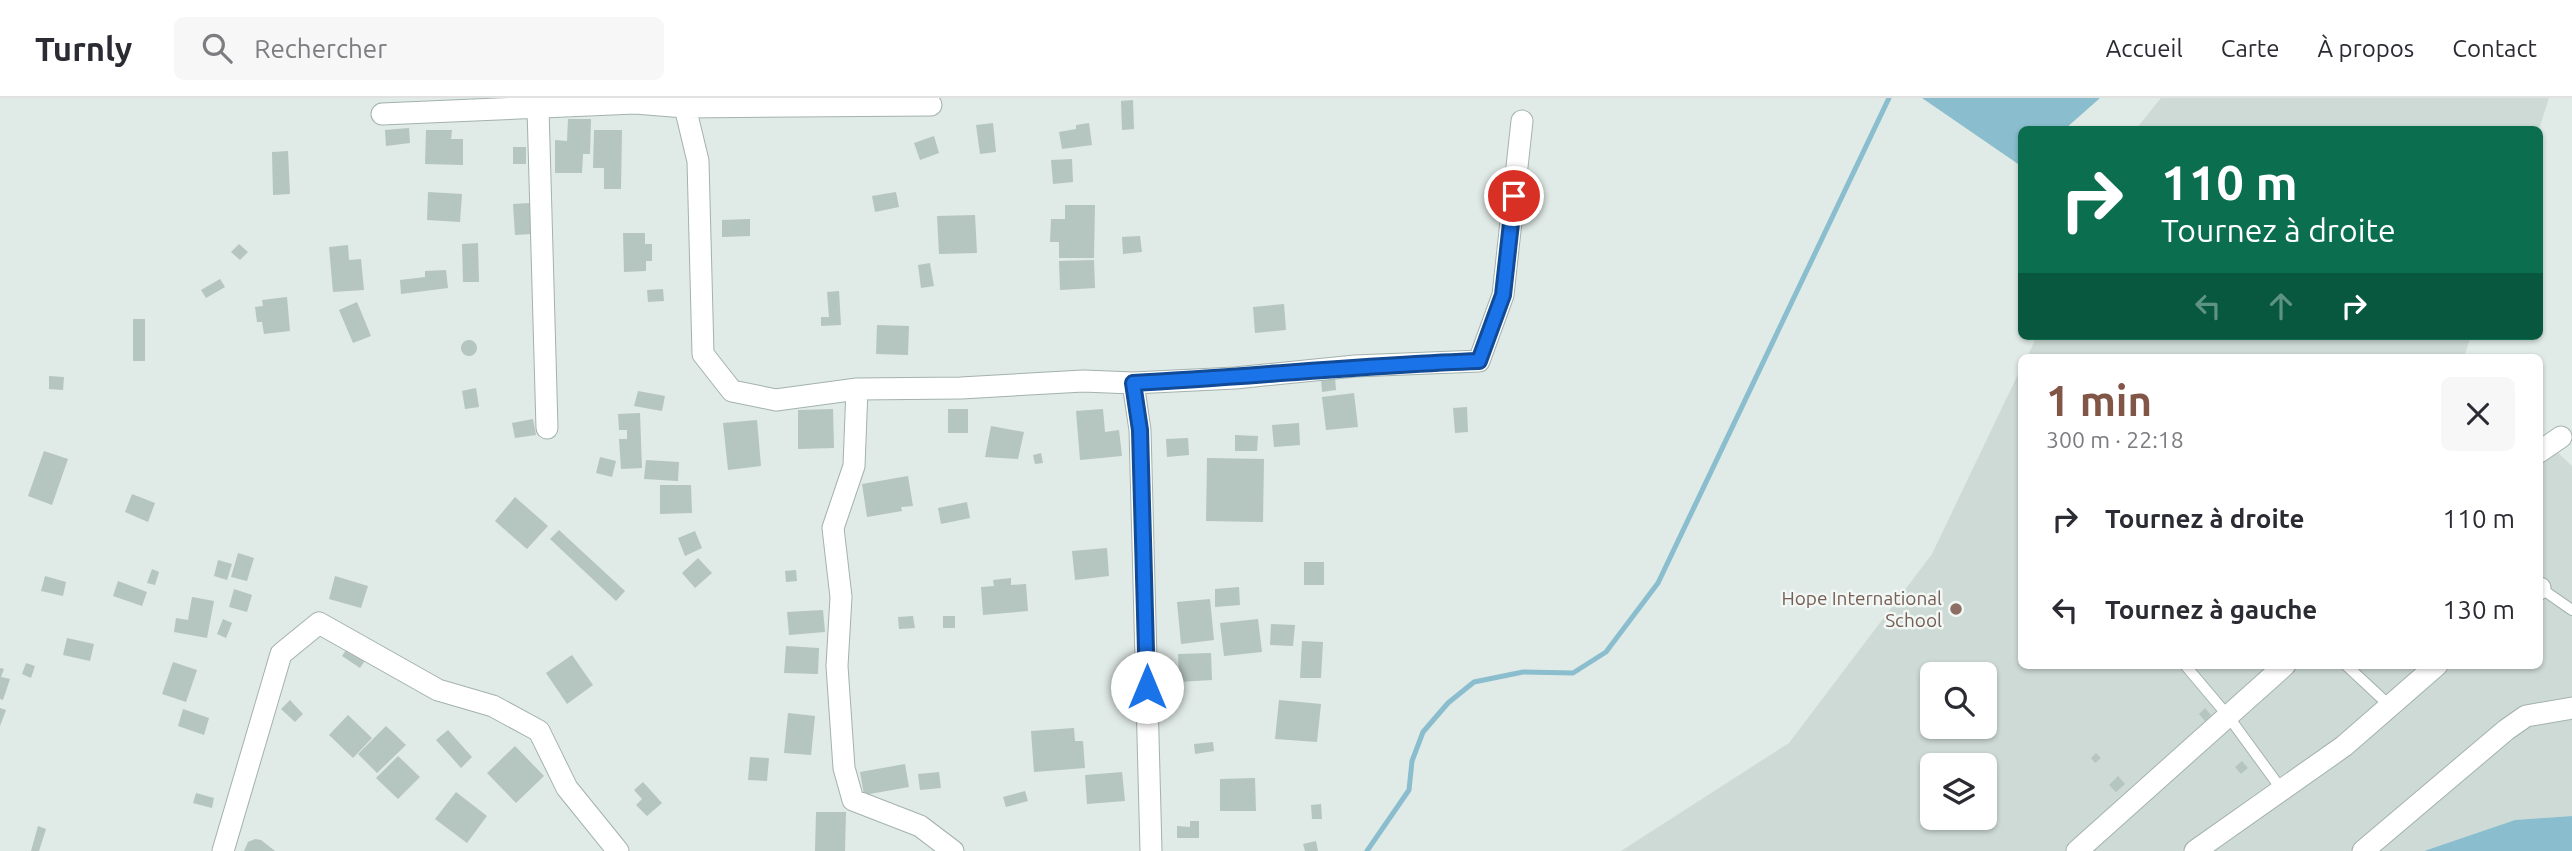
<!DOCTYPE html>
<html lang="fr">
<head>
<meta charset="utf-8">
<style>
  :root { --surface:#fff; --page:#f7f7f7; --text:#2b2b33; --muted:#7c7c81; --line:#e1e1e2; --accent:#815646 }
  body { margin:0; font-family:Ubuntu,sans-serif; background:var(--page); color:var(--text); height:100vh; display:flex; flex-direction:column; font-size:26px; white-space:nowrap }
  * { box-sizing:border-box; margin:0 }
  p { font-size:23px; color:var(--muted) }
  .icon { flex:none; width:38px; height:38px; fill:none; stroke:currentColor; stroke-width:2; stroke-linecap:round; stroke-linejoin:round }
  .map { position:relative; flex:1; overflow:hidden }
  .drawer { position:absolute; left:2018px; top:256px; width:525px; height:315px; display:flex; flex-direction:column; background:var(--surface); border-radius:10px; box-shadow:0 2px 5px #0004 }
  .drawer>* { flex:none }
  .banner { position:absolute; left:2018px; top:28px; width:525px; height:214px; border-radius:10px; box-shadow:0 2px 5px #0004; background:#0b6e4f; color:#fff; overflow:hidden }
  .fabs { position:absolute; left:1920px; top:564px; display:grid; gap:14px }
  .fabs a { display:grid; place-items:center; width:77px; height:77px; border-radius:10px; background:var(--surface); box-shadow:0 2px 5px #0004; font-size:35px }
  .pin { position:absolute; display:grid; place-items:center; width:60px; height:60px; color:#fff; margin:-30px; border:4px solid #fff; border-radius:50%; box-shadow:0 2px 7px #0007 }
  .me { position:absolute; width:77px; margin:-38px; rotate:0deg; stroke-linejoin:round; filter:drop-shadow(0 0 5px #0008) }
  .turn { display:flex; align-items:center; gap:24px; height:147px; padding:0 28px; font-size:32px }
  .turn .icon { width:91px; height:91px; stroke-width:2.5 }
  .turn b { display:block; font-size:49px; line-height:60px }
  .lanes { display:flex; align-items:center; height:66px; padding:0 28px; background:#0003; justify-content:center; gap:35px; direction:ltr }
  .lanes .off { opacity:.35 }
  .round { display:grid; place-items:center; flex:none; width:74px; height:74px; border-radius:10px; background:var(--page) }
  .overview { display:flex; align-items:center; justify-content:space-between; height:119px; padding:0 28px }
  h1 { font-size:42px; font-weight:600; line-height:52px; color:var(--accent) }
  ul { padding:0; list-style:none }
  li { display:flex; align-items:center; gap:21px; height:91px; padding:0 28px }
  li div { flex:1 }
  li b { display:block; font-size:26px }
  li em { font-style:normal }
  header { display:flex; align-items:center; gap:42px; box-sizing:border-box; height:98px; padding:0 35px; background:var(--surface); border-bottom:2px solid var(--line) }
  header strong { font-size:33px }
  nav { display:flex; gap:38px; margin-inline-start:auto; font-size:24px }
  .search { width:490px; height:63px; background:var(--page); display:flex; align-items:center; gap:18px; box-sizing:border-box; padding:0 24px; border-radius:10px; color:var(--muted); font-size:26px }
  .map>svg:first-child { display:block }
</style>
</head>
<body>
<header>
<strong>Turnly</strong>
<div class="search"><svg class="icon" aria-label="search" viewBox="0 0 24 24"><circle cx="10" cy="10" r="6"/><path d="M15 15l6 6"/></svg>Rechercher</div>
<nav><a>Accueil</a><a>Carte</a><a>À propos</a><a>Contact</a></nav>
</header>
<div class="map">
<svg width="2572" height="753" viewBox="0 0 2572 753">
  <rect width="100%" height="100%" fill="#e0eae6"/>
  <path fill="#cedad5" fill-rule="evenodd" d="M2161,0h388l-10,31h-403z
    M2037,238h434l-7,21h-437z
    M2021,270v297h518v-230l33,31v350l-57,4 -91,31h-803l168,-108 143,-189zM1932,576h52v52h-52zM1932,667h52v52h-52z"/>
  <path fill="#8abdcd" d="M1922,0h178l-35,31 -44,1v36z
    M2572,718v35h-148l91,-31z"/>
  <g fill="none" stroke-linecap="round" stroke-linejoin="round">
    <path stroke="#8abdcd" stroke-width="5" d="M1367,753l42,-61 3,-29 11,-29 25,-29 26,-21 49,-10 50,1 33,-21 52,-69 231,-485"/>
  </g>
  <path fill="#b5c5c0" d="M1133,2l1,29 -12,1 -1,-29z
    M568,21h23l-1,35h-7l-1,19h-27v-33l12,1z
    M993,25l3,29 -16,2 -4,-29z
    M1089,25l3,22 -30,4 -3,-17 17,-3v-4z
    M409,30l1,15 -24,3 -1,-16z
    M426,32h26l-1,9h12v26l-38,-1z
    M594,32h28l-1,59h-17v-21h-11z
    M934,38l5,17 -19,7 -6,-17z
    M513,49h13v17h-13z
    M288,53l2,43 -17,1 -1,-43z
    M1072,61l1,23 -20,2 -2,-24z
    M428,94l34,2 -2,28 -33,-2z
    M896,94l3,15 -24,5 -3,-16z
    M530,105l1,31 -16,1 -2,-31z
    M1065,107h30l-1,53h-35v-16h-9l1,-23h14z
    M975,117l2,38 -38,1 -2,-38z
    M750,121v17l-28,1v-17z
    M623,135h22v11h7v17h-6v10l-22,1z
    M1140,138l2,16 -19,2 -1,-17z
    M478,145l1,39h-16l-1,-38z
    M239,146l9,8 -8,8 -9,-8z
    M348,147l1,15 12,-1 3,31 -31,2 -4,-45z
    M1094,162l1,28 -35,2 -1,-29z
    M930,165l4,23 -13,2 -3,-23z
    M446,172l2,18 -47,6 -1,-14 25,-3v-6z
    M220,181l5,8 -19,11 -5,-8z
    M663,191l1,12 -16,1 -1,-12z
    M839,193l2,34 -20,1v-9h8l-2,-25z
    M287,199l3,34 -26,3 -2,-12h-5l-2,-15 8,-1 -1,-6z
    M357,204l14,34 -18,7 -14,-33z
    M1284,206l2,26 -31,3 -2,-26z
    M133,221h12v42h-12z
    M877,227l32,1 -1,29 -32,-1z
    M461 250a8 8 0 1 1 16 0a8 8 0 1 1-16 0Z
    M49,278l15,1 -1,13 -14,-1z
    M1335,279l1,13 -14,2 -1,-13z
    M476,290l3,19 -14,2 -3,-18z
    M638,293l27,5 -3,15 -28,-5z
    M1354,295l4,34 -32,3 -4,-33z
    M1467,309l1,25 -13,1 -2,-25z
    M833,311l1,39 -36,1v-39z
    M948,311h20v24h-20z
    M1103,311l2,23 14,-2 3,26 -42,4 -4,-49z
    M640,315l2,55 -21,1 -2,-30h8v-9h-8l-1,-16z
    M533,321l3,16 -21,3 -3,-15z
    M757,322l4,46 -33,4 -5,-47z
    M1299,325l1,22 -26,2 -2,-22z
    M991,328l33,6 -6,27 -33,-2z
    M1235,337l23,1 -1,15h-22z
    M1188,340l1,17 -22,2 -1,-18z
    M44,353l24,8 -16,46 -24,-9z
    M1041,355l2,10 -8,1 -2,-9z
    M600,359l16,4 -4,16 -16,-4z
    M1207,360l57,1 -1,63 -57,-1z
    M646,362l33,2 -1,19 -34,-2z
    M908,378l5,30 -12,1 1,4 -35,6 -5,-33z
    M660,387h31l1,28 -32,1z
    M132,396l23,9 -7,19 -23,-10z
    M515,399l33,29 -21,23 -32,-28z
    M967,404l3,16 -29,6 -3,-16z
    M559,432l66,61 -9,10 -66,-62z
    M695,433l7,17 -17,8 -7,-18z
    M1107,450l2,28 -34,4 -3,-29z
    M238,455l16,5 -7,23 -16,-4z
    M698,460l14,15 -17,15 -13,-15z
    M218,462l14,4 -5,16 -13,-4z
    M1304,464h20v23h-20z
    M152,471l7,3 -4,13 -8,-2z
    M796,472l1,11 -11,1 -1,-11z
    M45,478l21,6 -3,14 -22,-5z
    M335,478l33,10 -7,22 -32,-9z
    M1011,480v7l15,-1 2,27 -45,4 -2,-28 13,-1 -1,-6z
    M118,483l29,11 -5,14 -29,-10z
    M1239,489l1,18 -25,2v-18z
    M234,491l18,6 -5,17 -18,-5z
    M192,499l22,4 -7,37 -33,-6 2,-14 12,2z
    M1210,501l4,41 -33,4 -4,-42z
    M823,512l2,22 -36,3 -2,-23z
    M913,518l2,12 -16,1 -1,-12z
    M943,518h12v12h-12z
    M223,521l9,4 -6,15 -9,-4z
    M1258,521l4,33 -38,4 -4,-33z
    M1271,526l24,1 -2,21 -23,-1z
    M67,540l27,6 -4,17 -27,-6z
    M1302,543l21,1 -2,36h-21z
    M350,546l18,12 -8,12 -18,-12z
    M786,548l33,2 -1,26 -34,-1z
    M1211,555l1,27 -33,2 -1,-28z
    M572,557l21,30 -26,19 -21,-31z
    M173,564l24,8 -11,32 -24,-8z
    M26,565l9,3 -4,12 -9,-4z
    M0,570l4,1 -3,8 9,2 -7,21 -3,-1z
    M290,602l13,14 -8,8 -14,-13z
    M1279,602l42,4 -4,38 -42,-3z
    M0,610l6,2 -6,16z
    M2205,610l6,7 -6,6 -6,-7z
    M183,611l26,9 -5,17 -26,-9z
    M788,615l27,3 -4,39 -27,-2z
    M348,617l24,23 -19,20 -24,-23z
    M386,628l20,19 -29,28 -19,-19z
    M1074,630l1,13h8l2,27 -51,4 -3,-41z
    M448,632l24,27 -11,11 -25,-28z
    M1213,644l1,9 -19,3 -1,-10z
    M515,648l29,30 -28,27 -29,-30z
    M2096,655l5,5 -6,5 -4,-5z
    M398,658l22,21 -22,22 -22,-21z
    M750,659l19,1 -2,23 -19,-1z
    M2242,663l6,7 -7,6 -6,-7z
    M905,666l4,23 -45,8 -4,-23z
    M939,674l2,16 -21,2 -2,-16z
    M1122,674l3,29 -38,3 -2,-29z
    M2118,678l7,8 -9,8 -7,-7z
    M1255,680l1,33h-36v-32z
    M643,684l19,21 -15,13 -11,-11 6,-6 -8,-9z
    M1025,693l3,10 -22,6 -3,-10z
    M456,694l31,24 -20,27 -32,-24z
    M196,695l18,5 -2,10 -19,-5z
    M1321,706l1,15h-10l-1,-14z
    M816,714h30l-1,39h-30z
    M1190,723h9v17h-22v-12l13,1z
    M38,728l8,3 -7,22h-8z
    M255,741l6,1 14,11h-31l4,-9z
    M1316,743l2,10h-13l-2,-7z"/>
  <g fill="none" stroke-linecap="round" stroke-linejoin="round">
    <g stroke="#a3b2ad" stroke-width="12">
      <path id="service" d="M2539,489l33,23
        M2185,567l43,51 54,74
        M2346,567l45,42"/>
    </g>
    <g stroke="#a3b2ad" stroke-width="23">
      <path id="minor" d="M684,0l1,9 246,-2
        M538,10l9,320
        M382,16l253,-11 50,4 13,54 5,193 29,37 44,9 81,-11 104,-1 122,-7 50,2 102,-5 120,-12 124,-5 24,-66 19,-174
        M1133,285l7,47 11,421
        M857,291l-3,77 -21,62 8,69 -4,69 7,102 9,32 67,26 33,25
        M2539,354l22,-15
        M2539,491l1,-1
        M223,753l58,-197 38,-31 119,67 55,16 46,25 28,57 51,63
        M2077,753l208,-186
        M2195,753l149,-105 93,-81
        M2363,753l143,-121 20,-14 46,-8"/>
    </g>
    <use href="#service" stroke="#fff" stroke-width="10"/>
    <use href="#minor" stroke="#fff" stroke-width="21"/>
  </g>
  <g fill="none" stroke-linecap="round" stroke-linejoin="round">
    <g stroke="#114b97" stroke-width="18">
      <path id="route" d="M1147,589l-7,-257 -7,-47c115,-6 230,-18 346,-22l24,-66 11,-99"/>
    </g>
    <use href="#route" stroke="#1a73e8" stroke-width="12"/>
  </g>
  <circle fill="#8d6e63" stroke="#f0f7f4" stroke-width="2.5" cx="1956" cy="511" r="7"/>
  <g text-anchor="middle" stroke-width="5" stroke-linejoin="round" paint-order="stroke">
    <g font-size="19" fill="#785e54" stroke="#f0f7f4" text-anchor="end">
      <text x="1942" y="507">Hope International<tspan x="1942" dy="22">School</tspan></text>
    </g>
  </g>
</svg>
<div class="fabs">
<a><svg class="icon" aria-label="search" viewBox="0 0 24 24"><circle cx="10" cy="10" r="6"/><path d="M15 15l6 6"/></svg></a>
<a><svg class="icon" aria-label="layers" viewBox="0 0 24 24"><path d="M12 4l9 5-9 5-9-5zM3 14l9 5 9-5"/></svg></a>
</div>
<div class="pin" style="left:1514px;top:98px;background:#d93025"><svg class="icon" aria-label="arrive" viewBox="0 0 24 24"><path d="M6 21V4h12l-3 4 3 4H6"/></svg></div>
<svg class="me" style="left:1147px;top:589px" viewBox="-20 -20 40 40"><circle r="19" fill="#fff"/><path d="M0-13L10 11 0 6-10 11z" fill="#1a73e8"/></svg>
<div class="banner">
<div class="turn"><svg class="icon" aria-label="right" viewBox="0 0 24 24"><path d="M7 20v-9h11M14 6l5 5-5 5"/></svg><div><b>110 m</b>Tournez à droite</div></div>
<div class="lanes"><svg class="icon off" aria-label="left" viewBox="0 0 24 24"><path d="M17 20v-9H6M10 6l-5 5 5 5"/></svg><svg class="icon off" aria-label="ahead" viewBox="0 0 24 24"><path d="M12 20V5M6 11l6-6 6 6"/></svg><svg class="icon" aria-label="right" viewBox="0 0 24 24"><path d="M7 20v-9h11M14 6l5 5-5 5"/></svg></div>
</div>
<section class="drawer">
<div class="overview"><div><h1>1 min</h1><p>300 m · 22:18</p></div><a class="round"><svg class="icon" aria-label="close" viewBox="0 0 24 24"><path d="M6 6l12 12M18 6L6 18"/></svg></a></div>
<ul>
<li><svg class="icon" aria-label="right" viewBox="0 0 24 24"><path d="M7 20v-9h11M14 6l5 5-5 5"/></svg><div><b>Tournez à droite</b></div><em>110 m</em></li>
<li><svg class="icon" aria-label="left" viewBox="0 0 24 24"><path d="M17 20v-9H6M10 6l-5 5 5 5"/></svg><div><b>Tournez à gauche</b></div><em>130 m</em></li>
</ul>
</section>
</div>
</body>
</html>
